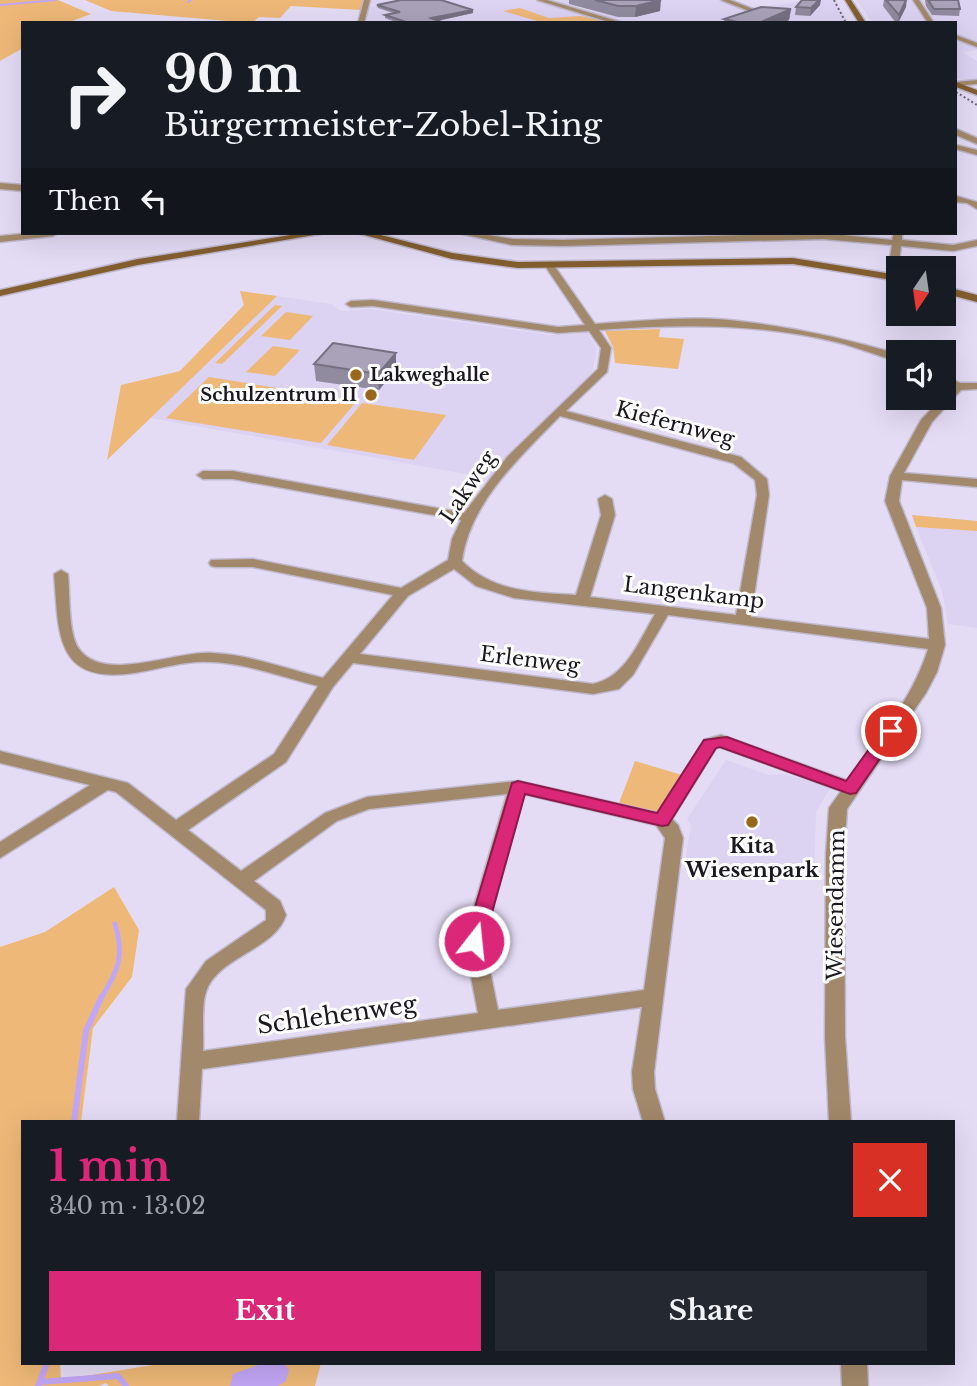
<!DOCTYPE html>
<html lang="en">
<head>
<meta charset="utf-8">
<style>
  :root { --surface:#171b24; --page:#242831; --text:#f1f3f6; --muted:#9ea1a6; --accent:#db2777 }
  body { margin:0; font-family:"Libre Baskerville",serif; background:var(--page); color:var(--text); height:100vh; display:flex; flex-direction:column; font-size:26px; white-space:nowrap }
  * { box-sizing:border-box; margin:0 }
  p { font-size:23px; color:var(--muted) }
  .icon { flex:none; width:38px; height:38px; fill:none; stroke:currentColor; stroke-width:2; stroke-linecap:round; stroke-linejoin:round }
  .map { position:relative; flex:1; overflow:hidden }
  .details { position:absolute; left:21px; top:1120px; width:934px; height:245px; display:flex; flex-direction:column; background:var(--surface); border-radius:0px; box-shadow:0 7px 28px #0002 }
  .details>* { flex:none }
  .hud { position:absolute; left:21px; top:21px; width:936px; height:214px; border-radius:0px; box-shadow:0 7px 28px #0002; background:#171b24; color:var(--text); overflow:hidden }
  .needle { width:46px; rotate:193deg }
  .fabs { position:absolute; left:886px; top:256px; display:grid; gap:14px }
  .fabs a { display:grid; place-items:center; width:70px; height:70px; border-radius:0px; background:var(--surface); box-shadow:0 7px 28px #0002; font-size:35px }
  .pin { position:absolute; display:grid; place-items:center; width:60px; height:60px; color:#fff; margin:-30px; border:4px solid #fff; border-radius:50%; box-shadow:0 2px 7px #0007 }
  .me { position:absolute; width:77px; margin:-38px; rotate:16deg; stroke-linejoin:round; filter:drop-shadow(0 0 5px #0008) }
  .turn { display:flex; align-items:center; gap:24px; height:147px; padding:0 28px; font-size:32px }
  .turn .icon { width:91px; height:91px; stroke-width:2.5 }
  .turn b { display:block; font-size:49px; line-height:60px }
  .then { display:flex; align-items:center; height:66px; padding:0 28px; background:#0003; gap:14px; font-size:26px }
  .round { display:grid; place-items:center; flex:none; width:74px; height:74px; border-radius:0px; background:var(--page) }
  .head { display:flex; align-items:center; justify-content:space-between; height:119px; padding:0 28px }
  h1 { font-size:42px; font-weight:700; line-height:52px; color:var(--accent) }
  .action { display:flex; gap:14px; margin-top:auto; padding:14px 28px }
  .action a { flex:1; height:80px; border-radius:0px; background:var(--accent); color:#fff; font-size:28px; font-weight:700; line-height:80px; text-align:center }
  .action a+a { background:var(--page); color:var(--text) }
  .map>svg:first-child { display:block }
</style>
</head>
<body>
<div class="map">
<svg width="977" height="1386" viewBox="0 0 977 1386">
  <rect width="100%" height="100%" fill="#e4dcf5"/>
  <path fill="#dcd2f2" d="M371,0h162l81,23h-251l5,-16 12,-3 -11,1z
    M548,0h179l30,8 52,-8h28l1,7 12,16h-118l18,-11 -28,11h-92z
    M857,0h120v50l-15,2 15,9v19l-21,-1v-56h-83z
    M277,296l54,8 10,7 29,-2 180,26 37,-3 10,17 -5,24 -103,105 -339,-60z
    M916,527l61,4v97l-29,-4 -6,-33z
    M726,760l43,15 16,-1 45,14 -14,24 -2,68 -129,-19 6,-35 -4,-7z"/>
  <path fill="#eeb878" d="M0,0h58l33,14 -24,9h-44v25l-23,13z
    M85,0h279l-3,10 -70,-4 -11,12 -21,-1 -7,6 -141,-12z
    M520,8l29,10 32,-2 29,7h-66l-41,-12z
    M240,291l37,5 -170,164 14,-75 59,-14 64,-66z
    M275,305l7,1 -60,58 -7,-1z
    M286,312l27,4 -23,24 -29,-4z
    M660,329l-1,8 25,2 -6,30 -63,-6 -2,-16 -8,-16z
    M273,346l27,4 -25,26 -29,-4z
    M209,377l148,24 -36,42 -155,-25z
    M362,403l84,12 -32,45 -87,-15z
    M912,515l65,6v10l-61,-4z
    M635,761l47,14 -23,39 -40,-11z
    M114,887l25,43 -7,47 -39,51 -12,94h-58v241h37l1,17 104,-17h156l-6,23h-206l-3,-3 -7,3h-99v-439l45,-15z"/>
  <path fill="#c2a6f6" d="M264,1363h20l5,7 -3,11 -8,5h-48l3,-12z"/>
  <g fill="none" stroke-linecap="round" stroke-linejoin="round">
    <path stroke="#c2a6f6" stroke-width="2" d="M188,2l3,-2
      M0,5l56,-5"/>
    <path stroke="#c2a6f6" stroke-width="5" d="M101,998c17,-26 24,-44 14,-74"/>
    <path stroke="#c2a6f6" stroke-width="6" d="M74,1122l12,-91 16,-35
      M41,1382l77,-6 8,10
      M38,1386l9,-23"/>
    <g stroke="#c0b9ce" stroke-width="3">
      <path id="minor" d="M364,0h6l-6,23h-6z
        M721,0h9l28,11 -27,12h-9l27,-12z
        M913,0h6l15,23h-6z
        M956,35l21,8v4l-21,-8z
        M977,80v4l-21,2v-4z
        M956,145l21,5v5l-21,-6z
        M0,183l23,2v6l-23,-2z
        M956,196l21,6v7l-10,-6 -11,-1z
        M31,233h27l-5,3 -53,6v-6z
        M458,233h19l35,6 51,1 260,-7 69,7 2,-7h8v7l51,5 24,-5v6l-24,5 -52,-5 -4,31 -5,3 -5,-3 5,-32 -69,-6 -260,7 -51,-1z
        M550,263l3,1 42,60c44,-3 90,-8 134,-4 58,6 114,18 169,34v7c-21,-5 -41,-14 -62,-19 -78,-19 -158,-18 -237,-12l12,18 -4,24 -41,39 175,46 26,22 2,16 -18,122 178,22 -2,-31 -42,-107 5,-25 31,-56 30,-32 -8,-5v-8l17,8h17v6l-16,1 -29,32 -28,51 73,6v8l-75,-7 -3,21 42,107 4,37 -8,27 -11,21 -79,116 -3,45 1,183 6,85h-22l-4,-85 1,-183 3,-46 12,-17 -121,-44 -4,1 -44,71 6,6 5,13 -29,234 1,17 10,33h-22l-10,-33 -1,-17 10,-65 -440,62 -3,53h-22l9,-133 20,-28 60,-41v-10l-150,-118 -8,-2 -108,68v-16l90,-57 -90,-22v-12l128,32 48,37 98,-66 44,-68c-40,-10 -80,-26 -121,-24 -21,1 -42,8 -63,11 -80,12 -75,-41 -80,-99l7,-4 7,4c2,19 0,60 11,75 25,35 98,1 134,4 38,2 74,16 110,25l70,-83 -140,-28h-37l-5,-1 -2,-3 2,-3 42,-1 148,29 47,-28 4,-21 9,-19 -228,-41h-30l-6,-4 6,-4h30l231,42 44,-57 90,-87 3,-21 -12,-17 -31,2 -185,-27 -22,1 -5,-3 5,-3 22,-1 185,27 27,-2 -40,-59zM560,416l173,47 22,17 2,15 -21,120 -146,-18 25,-82 -3,-16 -7,-4 -7,4 3,16 -25,80c-41,-2 -83,-3 -114,-34 8,-59 58,-104 98,-145zM454,569l22,17 38,12 141,16c-16,27 -29,63 -62,70l-233,-30 48,-58zM668,615l260,34c-15,49 -50,90 -80,132l-127,-46 -17,5 -46,73 -140,-32 -151,16 -42,16 -84,58 -53,-41 98,-68 47,-75 20,-24 240,31 26,-5 14,-14zM507,794l-43,147 14,72 -275,38c1,-16 -2,-44 3,-59 11,-35 69,-42 80,-77l-6,-14 -26,-20 83,-60 32,-12zM524,794l132,31 9,13 -21,152 -146,20 -14,-69z
        M841,1363h26l1,23h-26z"/>
    </g>
    <g stroke="#c0b9ce" stroke-width="3">
      <path id="tertiary" d="M537,0h10l77,23h-12z
        M956,129l21,9v6l-21,-9z"/>
    </g>
    <g stroke="#c0b9ce" stroke-width="3">
      <path id="secondary" d="M845,0h6l15,23h-7z
        M956,82l21,8v5l-21,-8z
        M303,233h23l-188,32 -138,31v-6l138,-31z
        M357,233h16l79,20 66,9 275,-4 105,17v6l-105,-17 -275,4 -66,-9z
        M943,286l34,9v7l-34,-9z"/>
    </g>
    <use href="#minor" fill="#a3896b" fill-rule="evenodd"/>
    <use href="#tertiary" fill="#a3896b" fill-rule="evenodd"/>
    <use href="#secondary" fill="#835e2f" fill-rule="evenodd"/>
    <path stroke="#6d6877" stroke-width="2" stroke-dasharray="2 2.5" stroke-linecap="butt" d="M834,0l12,23
      M956,92l21,13"/>
  </g>
  <path fill="#918b9f" d="M569,0h90l1,11 -25,6h-17l-49,-13z
    M884,0h23l-1,7 -8,16h-2l-13,-17z
    M925,0h33l2,9 -1,7 -27,-1 -6,-9z
    M377,5l96,8 -35,8 6,2h-46l-13,-5v-3l8,-2 -15,-5z
    M820,5l-10,11 -15,-1 1,-8z
    M791,9l-2,11 -6,3h-59v-4z
    M314,364l82,5 -17,21 -63,-9z"/>
  <path fill="#767182" d="M661,0l-1,11 -25,6 1,-11z
    M819,0h2l-1,5 -10,11 1,-8z
    M906,0v7l-8,16 1,-8z
    M791,9l-2,11 -6,3h-24z
    M473,10v3l-42,9v-4z
    M396,353v16l-17,21 -1,-16z"/>
  <path fill="#a9a2b9" stroke="#767182" stroke-width="2" d="M401,0h40l32,10 -42,8 13,5h-35l-24,-8 15,-3 -23,-7z
    M595,0h66l-25,6h-18z
    M802,0h17l-8,8 -15,-1z
    M886,0h20l-7,15z
    M928,0h30l2,9h-26z
    M761,7l30,2 -32,14h-17l-18,-4z
    M333,343l63,10 -18,21 -64,-10z"/>
  <path fill="#db2777" stroke="#8e194d" stroke-width="2" d="M891,726l8,5 -43,62 -6,1 -130,-47 -4,1 -48,77 -6,1 -137,-32 -41,147 -3,5h-13l-3,-5 47,-158 6,-2 139,32 47,-73 23,-3 119,44 39,-54z"/>
  <g fill="#9a661c" stroke="#fff" stroke-width="2.5">
    <circle cx="356" cy="375" r="7"/>
    <circle cx="371" cy="395" r="7"/>
    <circle cx="752" cy="822" r="7"/>
  </g>
  <g text-anchor="middle" stroke-width="6" stroke-linejoin="round" paint-order="stroke">
    <g font-size="18" font-weight="bold" fill="#1a171f" stroke="#fff" text-anchor="start">
      <text x="370" y="381">Lakweghalle</text>
      <text x="357" y="401" text-anchor="end">Schulzentrum II</text>
    </g>
    <g font-size="21" fill="#1a171f" stroke="#fff">
      <text transform="translate(675 424) rotate(15)" y="7">Kiefernweg</text>
      <text transform="translate(468 487) rotate(-56)" y="7">Lakweg</text>
      <text transform="translate(694 593) rotate(7)" y="7">Langenkamp</text>
      <text transform="translate(530 660) rotate(7)" y="7">Erlenweg</text>
      <text transform="translate(836 905) rotate(-89)" y="7">Wiesendamm</text>
    </g>
    <g font-size="21" font-weight="bold" fill="#1a171f" stroke="#fff">
      <text x="752" y="853">Kita<tspan x="752" dy="24">Wiesenpark</tspan></text>
    </g>
    <g font-size="24" fill="#1a171f" stroke="#fff">
      <text transform="translate(337 1015) rotate(-8)" y="8">Schlehenweg</text>
    </g>
  </g>
</svg>
<div class="fabs">
<a><svg class="needle" viewBox="-14 -14 28 28"><path d="M0-13l5 13h-10z" fill="#e53935"/><path d="M0 13l5-13h-10z" fill="#9ea1a6"/></svg></a>
<a><svg class="icon" aria-label="sound" viewBox="0 0 24 24"><path d="M4 9h4l5-4v14l-5-4H4zM17 9q2 3 0 6"/></svg></a>
</div>
<div class="pin" style="left:891px;top:731px;background:#d93025"><svg class="icon" aria-label="arrive" viewBox="0 0 24 24"><path d="M6 21V4h12l-3 4 3 4H6"/></svg></div>
<svg class="me" style="left:474px;top:941px" viewBox="-20 -20 40 40"><circle r="17" fill="#db2777" stroke="#fff" stroke-width="3"/><path d="M0-11L8 9 0 5-8 9z" fill="#fff"/></svg>
<div class="hud">
<div class="turn"><svg class="icon" aria-label="right" viewBox="0 0 24 24"><path d="M7 20v-9h11M14 6l5 5-5 5"/></svg><div><b>90 m</b>Bürgermeister-Zobel-Ring</div></div>
<div class="then">Then<svg class="icon" aria-label="left" viewBox="0 0 24 24"><path d="M17 20v-9H6M10 6l-5 5 5 5"/></svg></div>
</div>
<section class="details">
<div class="head"><div><h1>1 min</h1><p>340 m · 13:02</p></div><a class="round" style="background:#d93025;color:#fff"><svg class="icon" aria-label="close" viewBox="0 0 24 24"><path d="M6 6l12 12M18 6L6 18"/></svg></a></div>
<div class="action"><a>Exit</a><a>Share</a></div>
</section>
</div>
</body>
</html>
